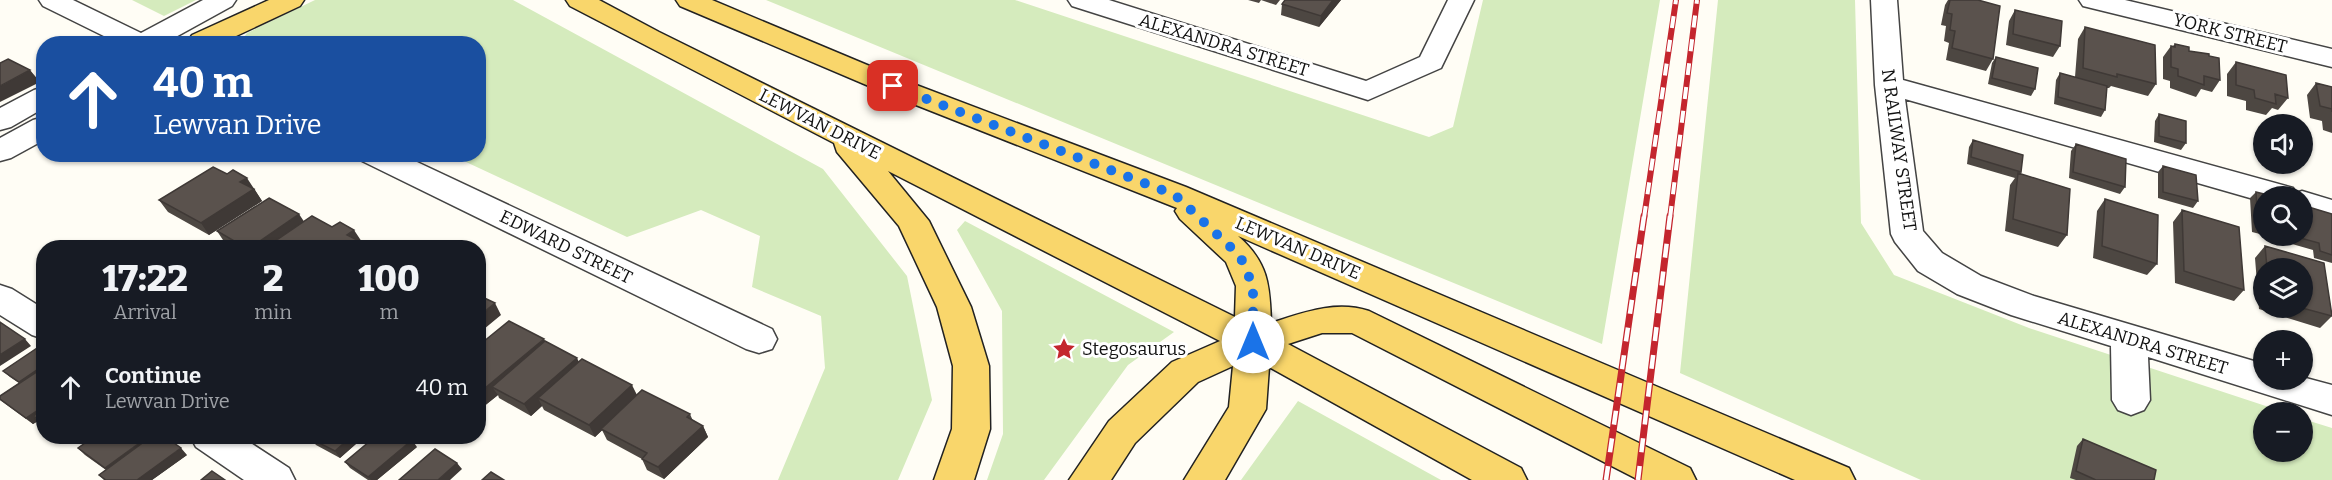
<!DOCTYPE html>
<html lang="en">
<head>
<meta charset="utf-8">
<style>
  :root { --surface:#171b24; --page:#242831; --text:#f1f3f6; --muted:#9ea1a6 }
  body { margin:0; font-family:Bitter,serif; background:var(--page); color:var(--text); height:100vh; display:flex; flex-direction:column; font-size:22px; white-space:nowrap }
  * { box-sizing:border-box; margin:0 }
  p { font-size:20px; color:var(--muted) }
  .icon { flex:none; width:33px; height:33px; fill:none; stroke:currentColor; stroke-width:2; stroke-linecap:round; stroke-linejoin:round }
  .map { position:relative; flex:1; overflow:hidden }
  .side { position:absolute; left:36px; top:240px; width:450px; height:204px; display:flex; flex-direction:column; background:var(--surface); border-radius:24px; box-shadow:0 2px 4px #0004 }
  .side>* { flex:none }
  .banner { position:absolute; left:36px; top:36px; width:450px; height:126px; border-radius:24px; box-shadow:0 2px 4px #0004; background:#1a4fa0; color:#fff; overflow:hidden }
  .controls { position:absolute; left:2253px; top:114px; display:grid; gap:12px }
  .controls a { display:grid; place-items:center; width:60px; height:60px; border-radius:50%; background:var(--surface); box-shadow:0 2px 4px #0004; font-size:30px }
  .pin { position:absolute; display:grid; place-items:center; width:51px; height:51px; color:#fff; margin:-26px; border-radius:12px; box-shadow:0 3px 9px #0006 }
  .me { position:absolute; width:66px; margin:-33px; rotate:0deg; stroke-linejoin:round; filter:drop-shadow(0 0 4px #0008) }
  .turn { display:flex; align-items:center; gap:21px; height:126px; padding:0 18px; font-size:27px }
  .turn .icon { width:78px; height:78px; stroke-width:2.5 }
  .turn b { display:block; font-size:42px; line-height:51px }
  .eta { display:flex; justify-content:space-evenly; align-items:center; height:102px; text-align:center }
  .eta b { font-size:36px; font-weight:800; line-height:42px }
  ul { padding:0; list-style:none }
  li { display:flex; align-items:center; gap:18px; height:90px; padding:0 18px }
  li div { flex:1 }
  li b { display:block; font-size:22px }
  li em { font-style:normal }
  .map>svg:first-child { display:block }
</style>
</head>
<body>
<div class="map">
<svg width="2332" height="480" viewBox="0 0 2332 480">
  <rect width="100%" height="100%" fill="#fffdf5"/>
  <path fill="#d5ebbd" d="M132,0h64l-32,16z
    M315,0h198l310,169 84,107 25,124 -34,80h-120l47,-112 -4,-52 -69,-29 8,-51 -59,-26 -74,27 -176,-82 27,-1v-110l-238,-1 7,-10z
    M766,0h249l414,137 24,-10 30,-127h177l-58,344z
    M1718,0h137l6,223 33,52 135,53 255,84h-20v40h38l1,-33 29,9v52h-411l-241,-107z
    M965,221l209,111 -46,33 -84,115h-57l16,-46 -1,-123 -45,-81z
    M1298,401l143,79h-200z"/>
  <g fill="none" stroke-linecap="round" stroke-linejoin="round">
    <g stroke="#444" stroke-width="3">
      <path id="minor" d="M39,0h34l68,33 62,-33h33l-4,6 -69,38h-43l-77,-38z
        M1068,0h41l257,81 54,-24 28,-57h26l-33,68 -73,32 -296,-94z
        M1871,0h26l6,80 390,108 3,5 6,-2 30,9v22l-30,-9v-17h-38v6l-359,-103 18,132 19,22 39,23 53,20 230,68v16h38v-3l30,8v30l-184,-58 2,43 -6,10 -13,5 -13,-5 -6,-10 -1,-54 -100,-31 -54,-21 -39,-23 -23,-29 -4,-8 -16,-149z
        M2079,0h46l207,49v18l-249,-61z
        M44,87v21l-33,19 -11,3v-22l34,-18z
        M44,117v23l-33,18 -11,3v-23l33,-18z
        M358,154h42l372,175 5,10 -5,10 -13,4 -13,-4 -384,-188z
        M0,285l12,4 32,20v30l-12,-4 -32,-20z
        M190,436h50l49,32 6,12h-51l-48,-33z"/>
    </g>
    <g stroke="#222" stroke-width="3">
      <path id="major" d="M269,0h35l-4,6 -81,38h-29l-2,-3 4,-6z
        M566,0h33l60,32 576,285 1,-31 -10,-24 -46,-43 -5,-8 2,-3 -294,-116 -203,-86 -4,-6h36l191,80 283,107 663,281 6,12h-60l-557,-244c30,26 32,49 33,87 32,-10 64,-23 98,-12l321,157 6,12h-57l-287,-147h-30l-34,11 233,124 6,12h-55l-203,-113 -3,42 -41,71h-41l45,-73 4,-41 -35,16 -63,61 -24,37h-42l40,-59 63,-59 48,-21 -332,-170 41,50 42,86 18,59 1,63 -16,51h-40l18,-51 1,-63 -16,-59 -38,-81 -62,-74 -3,-9 -264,-137z"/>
    </g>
    <use href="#minor" fill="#fff" fill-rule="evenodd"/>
    <use href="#major" fill="#f9d66b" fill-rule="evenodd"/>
    <g stroke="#c4262e" stroke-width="6">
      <path id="rail-far1" d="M1644,218l32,-218
        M1670,218l27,-218"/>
    </g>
    <g stroke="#c4262e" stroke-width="7">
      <path id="rail" d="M1606,480l38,-264
        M1638,480l32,-264"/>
    </g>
    <use href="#rail-far1" stroke="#fff" stroke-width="4" stroke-dasharray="12" stroke-linecap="butt"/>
    <use href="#rail" stroke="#fff" stroke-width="4.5" stroke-dasharray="14" stroke-linecap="butt"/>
  </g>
  <path fill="#4d4742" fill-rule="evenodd" d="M1248,0h32l-4,5 -15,-5 -2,3z
    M1341,0l-22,27 -38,-12 1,-11z
    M1948,0h30l15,59 -7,12 -40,-11 3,-17 -5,-2 2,-15 -5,-1 4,-20z
    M2015,10l45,36 -7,11 -47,-12 3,-24z
    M2085,27l71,57 -8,12 -37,-10 -2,2h-2l-2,22 -4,7 -47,-13 2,-24 4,-7 15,4 3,-38z
    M2175,44l14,7 20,5 11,24 -8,12 -11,-3 -5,8 -26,-9v-7l-7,-2v-22l8,-11h2z
    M1996,57l39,32 -4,7 -43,-12 4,-21z
    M2236,62l52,36 -10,12 -6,-2 -6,7 -20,-5v-9l-19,-5v-22z
    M2316,83l16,4v46l-9,-3 -1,-9 -12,-3 -3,-23z
    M2159,114l27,29 -5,7 -27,-8 1,-21z
    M1973,140l48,32 -1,2 47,61 -9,12 -53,-16 5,-46 5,-7 -48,-14 2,-17z
    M2076,144l49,43 -5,7 -51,-16 2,-27z
    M2163,166l35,35 -5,7 -35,-10v-26z
    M255,189v1l7,11 -53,34 -41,-23 -9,-12z
    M2256,192l8,4v39l-12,-3 -2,-34z
    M2105,199l52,65 -10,11 -54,-17 4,-47z
    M2182,210l62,80 -10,11 -59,-18 -2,-61z
    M2332,214v49l-18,-5 -1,-8 -48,-14h37z
    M304,222l28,5 30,15 -2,1 1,2 10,3h-137l-9,-5 -8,-12z
    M2265,246l59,17 8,53 -12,12 -61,-19 -4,-51zM2264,268h38v40h-38z
    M545,342l92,53 53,19 3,7 10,5 5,11 -44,42 -17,-9 -5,-11 -35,-19 -5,-10 -7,7 -51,-27 -2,-4 -11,10 -32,-18 -1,-3 -20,16v-65z
    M44,345v80l-6,-4 -5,3 -33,-24v-4l19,-13 -9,-6 -7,-6z
    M313,436h52l-25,22 -24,-13 -5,-6z
    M2083,439l71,41h-78l-6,-2 7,-32z
    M417,447l-40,33h-9l-18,-12 -5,-6z
    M78,448l109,7 -35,25h-48l-5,-5 7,-5 -21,-15z"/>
  <path fill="#3f3936" d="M1333,0h8l-22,27 2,-11z
    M30,70l10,12 -40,20v-16z
    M247,178l15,23 -53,34 -8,-12 39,-41z
    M299,214l8,12 -32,22h-25z
    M354,230l8,12 -2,1 3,5h-14l-2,-13z
    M495,303l6,12 -23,19v-17z
    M25,339l6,7 -31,20v-11z
    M544,339l6,11 -58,37 6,8 -20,16v-17z
    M577,358l6,12 -45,28 4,8 -11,10 -7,-12z
    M44,365v11l-18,12 -7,-6z
    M632,385l6,12 -43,40 -6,-12z
    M44,406v11l-11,-1 5,5 -5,3 -7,-6z
    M703,426l5,11 -44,42 -6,-12z
    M62,436h13l-8,6z
    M149,436h15l-52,38 -7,-6z
    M352,436h13l-25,22 -5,-7z
    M412,440l5,7 -40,33h-6l-3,-3z
    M181,448l6,7 -35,25h-15z
    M457,463l5,6 -12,11h-12z"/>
  <path fill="#5a524d" stroke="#3f3936" stroke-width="1.5" d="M1285,0h48l-12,16 -39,-12z
    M1950,0h28l22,6 -7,53 -41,-11 3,-17 -5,-1 2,-16 -5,-1z
    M2015,10l47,11 -2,25 -47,-12z
    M2085,27l70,18 1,39 -39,-10v3l-34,-9z
    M2175,44l14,3v4l20,3v2l10,2 1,22 -16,-4v9l-26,-9v-7l-7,-2v-21l4,1z
    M1996,57l42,11 -3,21 -43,-11z
    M8,59l22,11 -30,16v-23z
    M2236,62l50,13 2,23 -13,-4 1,10 -21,-6 -1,-8 -18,-5z
    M2060,73l47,13 -2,24 -47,-13z
    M2316,83l16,4v25v-3l-12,-3z
    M2159,114l27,7v22l-27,-7z
    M1973,140l50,15 -2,17 -50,-15z
    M2076,144l50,15 -1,28 -52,-15z
    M2163,166l33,9 2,26 -35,-9z
    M213,167l14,7 6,-4 14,8 -7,4 14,7 -53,34 -42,-23z
    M2018,173l52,16 -3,46 -54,-16z
    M2256,192l16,4h-8v31l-6,-2z
    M269,198l30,16 -49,34h-4l-29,-17z
    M2105,199l53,16 -1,49 -55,-18z
    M2302,205l30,9v41l-12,-4 -1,-8 -26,-7h9z
    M2182,210l57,17 5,63 -60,-19z
    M312,216l20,11 8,-5 14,8 -7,5 12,6 -10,7h-84z
    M364,243l7,5h-13z
    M2265,246l59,17 8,53 -30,-8v-40h-35z
    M478,295l17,8 -17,14z
    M509,321l35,18 -66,55v-48z
    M0,322l25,17 -25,16z
    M545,341l32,17 -53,46 -32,-17z
    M43,344l1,21 -25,17 -16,-11z
    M582,359l50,26 -43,40 -51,-27z
    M44,367v39l-18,12 -26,-19v-3z
    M642,390l48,24 -3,3 16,9 -45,41 -16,-8 5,-6 -46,-24z
    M44,409v14l-11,-7z
    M95,436h54l-44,32 -27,-20z
    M152,436h12l17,12 -44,32h-31l-7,-5z
    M313,436h39l-17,15 -24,-12z
    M376,436h30l6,4 -44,37 -23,-15z
    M2083,439l73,31 -2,10h-58l-20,-9z
    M435,449l22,14 -19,17h-39z
    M212,471l13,9h-24z
    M491,472l13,8h-22z"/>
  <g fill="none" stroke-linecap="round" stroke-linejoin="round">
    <path stroke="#1a73e8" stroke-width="10" stroke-dasharray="0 18" d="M893,86l282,109 65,61 13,30v56"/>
  </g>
  <defs>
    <g id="sight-bare" transform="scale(1.8)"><path d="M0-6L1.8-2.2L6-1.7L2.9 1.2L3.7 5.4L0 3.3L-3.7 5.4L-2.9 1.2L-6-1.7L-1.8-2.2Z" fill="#c4262e" stroke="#fff" stroke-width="2.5" paint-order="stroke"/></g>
  </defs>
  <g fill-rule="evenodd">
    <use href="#sight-bare" x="1064" y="349"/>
  </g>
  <g text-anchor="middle" stroke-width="6" stroke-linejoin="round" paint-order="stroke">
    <g font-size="18" fill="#111" stroke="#fff">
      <text transform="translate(2230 33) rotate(14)" y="6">YORK STREET</text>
      <text transform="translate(1224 45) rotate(17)" y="6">ALEXANDRA STREET</text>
      <text transform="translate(820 124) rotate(27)" y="6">LEWVAN DRIVE</text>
      <text transform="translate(1899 150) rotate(82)" y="6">N RAILWAY STREET</text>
      <text transform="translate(566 247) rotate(26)" y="6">EDWARD STREET</text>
      <text transform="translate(1298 248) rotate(23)" y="6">LEWVAN DRIVE</text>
      <text transform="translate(2143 343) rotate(17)" y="6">ALEXANDRA STREET</text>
    </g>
    <g font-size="18" fill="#111" stroke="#fff" text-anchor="start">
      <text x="1082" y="355">Stegosaurus</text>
    </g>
  </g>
</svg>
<div class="controls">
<a><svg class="icon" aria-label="sound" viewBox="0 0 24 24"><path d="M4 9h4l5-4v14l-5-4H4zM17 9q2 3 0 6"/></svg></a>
<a><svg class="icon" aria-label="search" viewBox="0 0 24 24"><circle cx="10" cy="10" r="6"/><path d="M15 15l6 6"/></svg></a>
<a><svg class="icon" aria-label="layers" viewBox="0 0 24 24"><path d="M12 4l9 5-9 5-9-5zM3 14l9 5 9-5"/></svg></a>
<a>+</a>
<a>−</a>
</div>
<div class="pin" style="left:893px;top:86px;background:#d93025"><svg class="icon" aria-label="arrive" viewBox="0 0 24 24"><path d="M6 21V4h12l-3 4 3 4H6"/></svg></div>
<svg class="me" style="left:1253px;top:342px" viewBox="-20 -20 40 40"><circle r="19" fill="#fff"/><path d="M0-13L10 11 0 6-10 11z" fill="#1a73e8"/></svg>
<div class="banner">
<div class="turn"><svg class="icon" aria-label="ahead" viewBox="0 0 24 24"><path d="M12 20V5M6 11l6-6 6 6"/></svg><div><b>40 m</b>Lewvan Drive</div></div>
</div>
<section class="side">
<div class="eta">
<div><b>17:22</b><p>Arrival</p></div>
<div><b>2</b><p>min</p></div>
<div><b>100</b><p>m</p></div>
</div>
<ul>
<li><svg class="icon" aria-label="ahead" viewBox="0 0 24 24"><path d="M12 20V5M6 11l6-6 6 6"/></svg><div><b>Continue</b><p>Lewvan Drive</p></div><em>40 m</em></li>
</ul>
</section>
</div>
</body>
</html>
